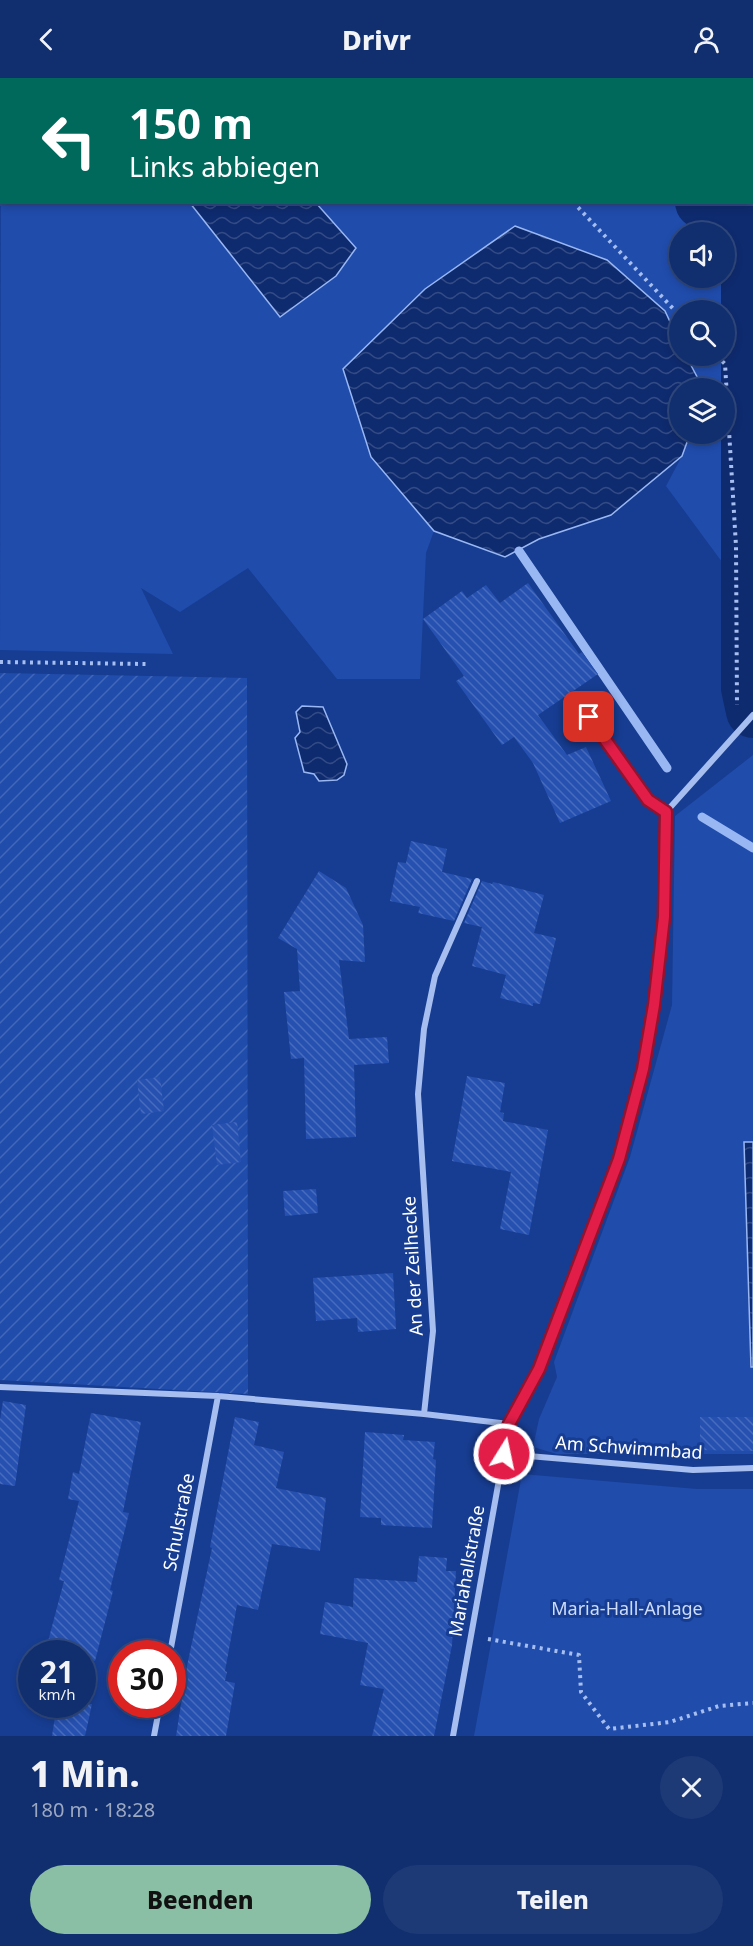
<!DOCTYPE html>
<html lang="de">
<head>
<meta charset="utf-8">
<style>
  :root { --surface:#112e6e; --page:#1e3a76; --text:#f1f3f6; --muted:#9ca8c2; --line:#304a81; --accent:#8abfa5 }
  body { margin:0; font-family:"Noto Sans",sans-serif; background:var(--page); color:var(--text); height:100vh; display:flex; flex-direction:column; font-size:22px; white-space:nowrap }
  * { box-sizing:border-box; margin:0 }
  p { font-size:20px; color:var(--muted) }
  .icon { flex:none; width:33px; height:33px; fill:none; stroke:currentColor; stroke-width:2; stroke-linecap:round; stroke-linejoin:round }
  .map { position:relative; height:1658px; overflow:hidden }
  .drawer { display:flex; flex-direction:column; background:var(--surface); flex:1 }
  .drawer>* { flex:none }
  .guide { position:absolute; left:0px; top:0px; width:753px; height:126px; box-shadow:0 3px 9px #0003,0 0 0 2px var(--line); background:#00695c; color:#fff; overflow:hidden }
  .fabs { position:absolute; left:669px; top:144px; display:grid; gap:12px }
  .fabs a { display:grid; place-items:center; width:66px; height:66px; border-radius:50%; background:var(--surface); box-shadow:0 3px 9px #0003,0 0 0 2px var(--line); font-size:30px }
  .speed { position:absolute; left:18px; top:1562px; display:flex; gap:12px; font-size:30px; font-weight:700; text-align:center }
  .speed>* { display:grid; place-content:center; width:78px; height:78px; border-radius:50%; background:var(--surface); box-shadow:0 3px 9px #0003,0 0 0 2px var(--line); line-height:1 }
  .speed small { font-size:15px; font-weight:400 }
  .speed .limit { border:9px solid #d22; background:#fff; color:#111 }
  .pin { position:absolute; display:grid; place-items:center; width:51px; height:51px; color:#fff; margin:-26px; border-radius:12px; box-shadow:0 3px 9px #0006 }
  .me { position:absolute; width:66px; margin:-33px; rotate:10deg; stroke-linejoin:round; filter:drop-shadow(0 0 4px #0008) }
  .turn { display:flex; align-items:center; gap:21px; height:126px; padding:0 30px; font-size:27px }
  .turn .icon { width:78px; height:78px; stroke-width:2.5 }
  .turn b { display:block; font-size:42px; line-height:51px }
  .round { display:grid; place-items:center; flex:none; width:63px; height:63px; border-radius:32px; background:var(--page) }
  .head { display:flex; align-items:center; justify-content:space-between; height:102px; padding:0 30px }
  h1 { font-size:36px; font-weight:800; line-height:45px }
  .button { display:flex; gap:12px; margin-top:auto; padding:12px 30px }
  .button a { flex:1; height:69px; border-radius:36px; background:var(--accent); color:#111; font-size:24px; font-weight:800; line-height:69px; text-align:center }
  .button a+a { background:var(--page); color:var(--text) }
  header { display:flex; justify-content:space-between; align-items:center; height:78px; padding:0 30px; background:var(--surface); font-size:27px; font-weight:800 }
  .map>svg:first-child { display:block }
</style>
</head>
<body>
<header><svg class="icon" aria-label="back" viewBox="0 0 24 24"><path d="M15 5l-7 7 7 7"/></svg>Drivr<svg class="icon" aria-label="person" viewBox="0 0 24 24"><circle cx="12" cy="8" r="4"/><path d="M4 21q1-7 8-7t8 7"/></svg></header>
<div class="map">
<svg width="753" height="1658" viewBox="0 0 753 1658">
  <defs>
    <pattern id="garden-furrows" width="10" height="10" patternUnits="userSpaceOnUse" patternTransform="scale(1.5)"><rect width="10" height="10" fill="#204cac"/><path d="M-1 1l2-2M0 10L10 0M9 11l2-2" fill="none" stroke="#4167b8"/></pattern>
    <pattern id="water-waves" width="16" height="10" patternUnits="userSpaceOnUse" patternTransform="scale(1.5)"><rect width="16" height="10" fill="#0f2b6f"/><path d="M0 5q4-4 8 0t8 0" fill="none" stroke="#334b85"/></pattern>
    <pattern id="building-back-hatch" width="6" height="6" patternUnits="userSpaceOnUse" patternTransform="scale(1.5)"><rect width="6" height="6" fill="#2651b1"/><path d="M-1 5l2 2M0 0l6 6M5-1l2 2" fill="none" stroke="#476bbd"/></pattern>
  </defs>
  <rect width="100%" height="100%" fill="#173d92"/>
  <path fill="#204cac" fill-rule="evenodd" d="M47,0h592l1,1 -597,1z
    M1,17l1,107 748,1 3,3v398l-87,-118 16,-30 8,-22h34v-46h-21l-17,-32h38v-46h-44l-1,31 -14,-30 -294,146 63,74 -8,22 -6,126h-83l-89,-111 -68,44 -39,-24 32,66 -173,-4zM680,154h44v46h-44z
    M753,677v699h-196l-24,-7 6,-28 18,-42 -3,-15 76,-205 42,-152 3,-189z
    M522,1396l175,15h56v247h-279z"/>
  <path fill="url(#garden-furrows)" d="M0,595l247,5 1,716 -248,-14z"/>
  <path fill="url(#water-waves)" stroke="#99b7f3" stroke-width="1.5" d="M190,125h126l40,45 -20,28 -56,41z
    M515,148l92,34 58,51 14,30 1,15h6l17,32h-23v46h10l-8,22 -71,59 -72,24 -34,18 -71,-26 -63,-74 -28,-88 82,-80z
    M302,628l21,1 24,57 -3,11 -7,5 -18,1 -5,-7 -10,-2 -9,-34 5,-6 -4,-20z
    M744,1064h9v225h-2z"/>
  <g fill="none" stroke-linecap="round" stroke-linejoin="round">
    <path stroke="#99b7f3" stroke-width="9" d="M519,473l148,217
      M702,739l51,31"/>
    <path stroke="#0f2b6f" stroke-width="54" d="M510,0l2,2
      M702,124l46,30v456l5,23"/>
  </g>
  <path fill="url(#building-back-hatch)" d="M528,505l51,71 3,-2 16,22 -60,41 29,40 19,-8 25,54 -51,22 -27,-60 -19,-26 -12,8 -46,-64 8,-5 -41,-57 39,-28 5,7 19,-13 14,18z
    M411,763l36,8 -5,23 30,7 -18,42 -36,-8 2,-6 -30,-6 8,-39 8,1z
    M319,793l27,17 17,37 2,37 -26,-2 10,79 38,-2 2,26 -35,2 2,72 -50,2 -2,-81 -13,1 -7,-67 16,-1 -3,-42 -19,-11z
    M482,803l10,3 1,-2 51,13 -10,38 22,5 -16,66 -7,-1v3l-33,-8 6,-23 -34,-9 10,-39 -18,-4z
    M467,998l38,7 -5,29 4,1 -1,8 45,9 -19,105 -29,-6 11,-57 -59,-11z
    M160,999l4,34 -23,3 -4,-34z
    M237,1044l4,40 -24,3 -5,-40z
    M316,1111l2,24 -33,3 -2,-25z
    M393,1195l3,56 -38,3 -1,-14 -41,3 -3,-43z
    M3,1323l23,4 -11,81 -15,-2v-64z
    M91,1335l50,9 -18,90 6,1 -19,77 3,1 -18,70 -13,-3v-5h-20l-16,-4 18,-68 -5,-1 20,-79 -11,-2 5,-27 6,2z
    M235,1339l24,5 -5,23 30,7 -8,36 50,10 -6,53 -48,-7 -14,66 -21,-5 -12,66 2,1 -2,9 10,2 -9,53h-50l11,-70 25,-118 -2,-1z
    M700,1339h53v34l-53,-1z
    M365,1354l39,3 -1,5 32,2 -2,17 3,1 -4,68 -51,-3v-7l-21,-1z
    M419,1478l28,2 -1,13h10l-4,74 -18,91h-62l12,-47 -24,-4 8,-42 -48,-9 5,-32 28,5 1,-29 63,4z
    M57,1626h35l-7,32h-33z"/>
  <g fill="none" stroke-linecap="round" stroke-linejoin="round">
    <path stroke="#a6bef0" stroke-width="4" stroke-dasharray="3 4.5" stroke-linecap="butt" d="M452,0l2,2
      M2,2l4,-2
      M573,124l107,114
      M717,278l8,8 11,182 1,159
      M0,584l147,2
      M488,1561l91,16 2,37 28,37 61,-7 49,-16 34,-3"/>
    <path stroke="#a6bef0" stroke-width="4.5" d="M589,639l59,83 18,12"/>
    <path stroke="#a6bef0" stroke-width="6" d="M0,1309l218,9 206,18 85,10
      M424,1336l9,-83 -15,-237 6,-65 11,-53 42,-95
      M504,1376l189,16 60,-2
      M170,1575l48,-257
      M154,1658l6,-32
      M453,1658l56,-312 30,-55 44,-113 36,-97 24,-90 11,-65 10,-87 2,-105 87,-97"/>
  </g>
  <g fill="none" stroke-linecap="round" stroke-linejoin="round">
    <g stroke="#92132f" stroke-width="15">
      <path id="route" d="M504,1376l5,-30 30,-55 80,-210 24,-90 11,-64 10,-88 2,-105 -18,-12 -59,-83"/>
    </g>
    <use href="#route" stroke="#e11d48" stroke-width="10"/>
  </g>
  <g text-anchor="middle" stroke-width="6" stroke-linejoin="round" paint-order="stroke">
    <g font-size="18" fill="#fff" stroke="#173d92">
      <text transform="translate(413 1188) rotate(-93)" y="6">An der Zeilhecke</text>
      <text transform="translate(629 1370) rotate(4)" y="6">Am Schwimmbad</text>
      <text transform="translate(179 1444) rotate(-79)" y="6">Schulstraße</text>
      <text transform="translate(467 1493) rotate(-80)" y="6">Mariahallstraße</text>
    </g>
    <g font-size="18" fill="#cddcfb" stroke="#173d92">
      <text x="627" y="1537">Maria-Hall-Anlage</text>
    </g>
  </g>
</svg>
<div class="fabs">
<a><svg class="icon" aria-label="sound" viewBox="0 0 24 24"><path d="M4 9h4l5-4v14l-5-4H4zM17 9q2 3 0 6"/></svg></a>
<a><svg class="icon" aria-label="search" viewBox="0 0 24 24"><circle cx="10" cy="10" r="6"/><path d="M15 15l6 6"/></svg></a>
<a><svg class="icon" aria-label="layers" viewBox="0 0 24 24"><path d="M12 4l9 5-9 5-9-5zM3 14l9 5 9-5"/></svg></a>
</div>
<div class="speed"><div>21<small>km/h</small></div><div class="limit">30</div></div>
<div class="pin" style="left:589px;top:639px;background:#d93025"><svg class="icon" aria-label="arrive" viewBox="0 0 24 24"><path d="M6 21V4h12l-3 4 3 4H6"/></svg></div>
<svg class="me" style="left:504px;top:1376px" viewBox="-20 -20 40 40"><circle r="17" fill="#e11d48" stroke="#fff" stroke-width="3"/><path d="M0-11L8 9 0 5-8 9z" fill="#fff"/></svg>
<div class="guide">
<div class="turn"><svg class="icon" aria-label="left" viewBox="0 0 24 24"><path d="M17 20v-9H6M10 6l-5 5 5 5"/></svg><div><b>150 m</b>Links abbiegen</div></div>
</div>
</div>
<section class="drawer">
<div class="head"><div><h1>1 Min.</h1><p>180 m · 18:28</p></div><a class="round"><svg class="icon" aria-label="close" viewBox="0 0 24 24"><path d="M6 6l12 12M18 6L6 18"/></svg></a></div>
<div class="button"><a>Beenden</a><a>Teilen</a></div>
</section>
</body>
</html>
